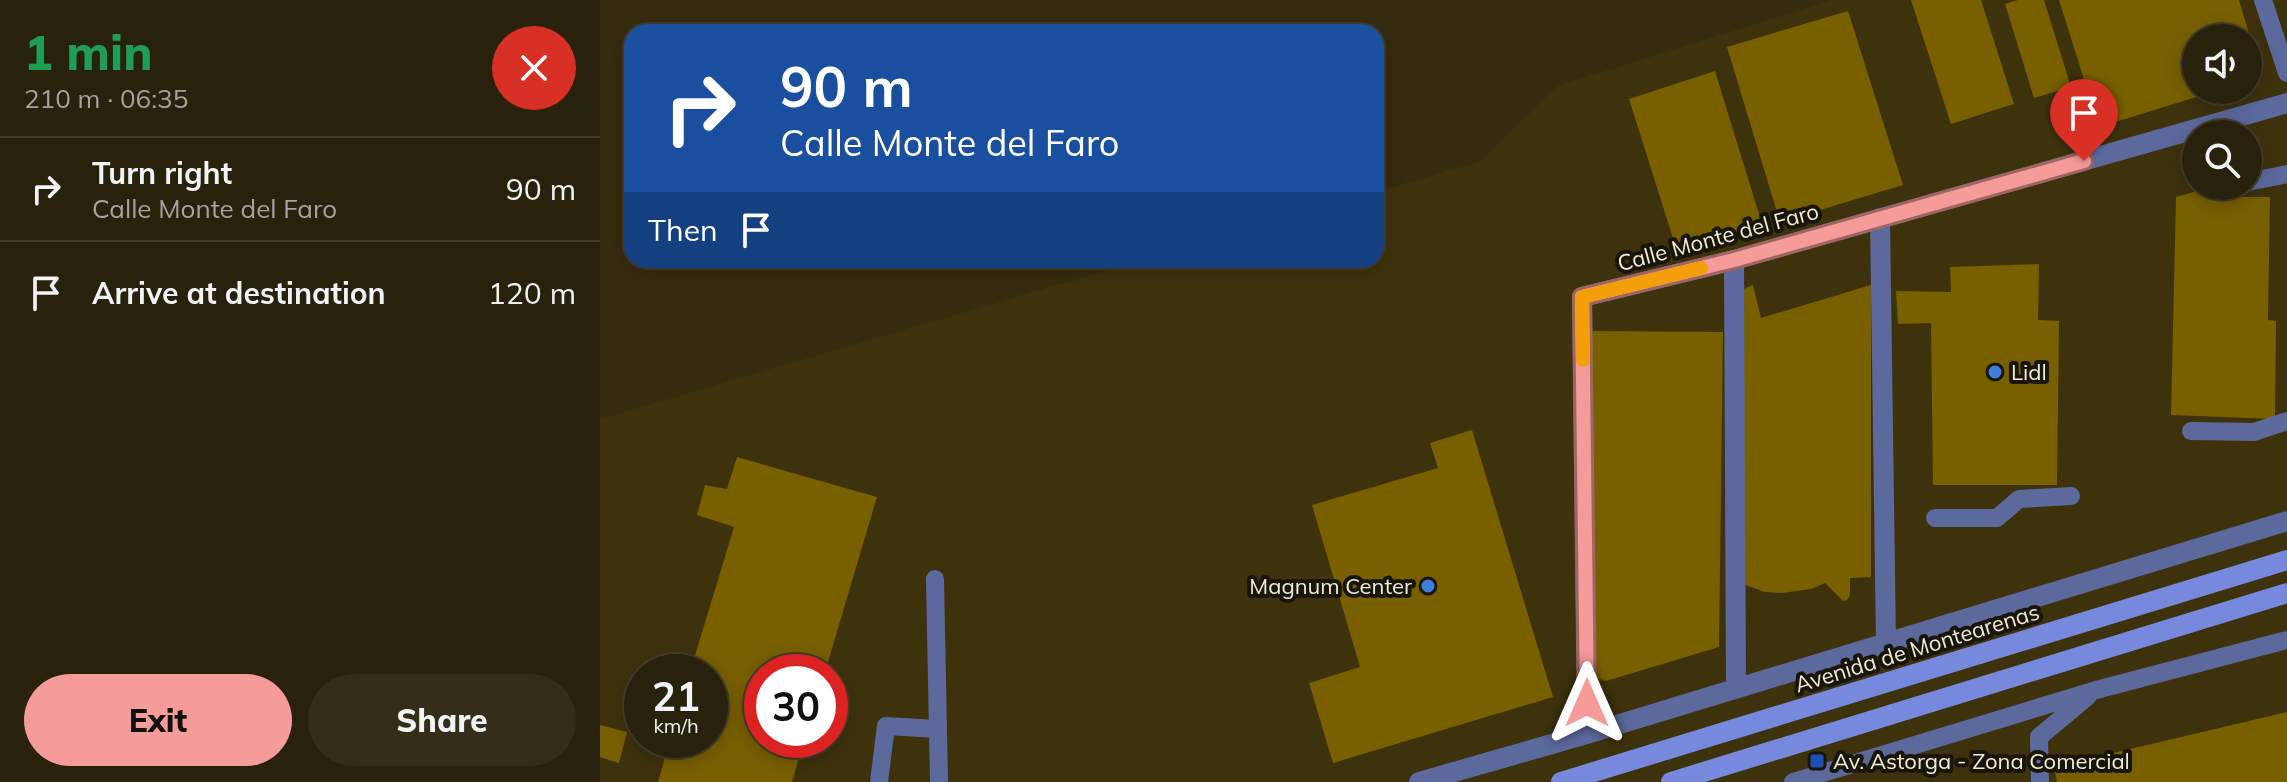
<!DOCTYPE html>
<html lang="en">
<head>
<meta charset="utf-8">
<style>
  :root { --surface:#28210b; --page:#342e19; --text:#f1f3f6; --muted:#a5a39d; --line:#443e2c; --accent:#f59b9a }
  body { margin:0; font-family:Mulish,sans-serif; background:var(--page); color:var(--text); height:100vh; display:flex; flex-direction:column; font-size:30px; white-space:nowrap }
  * { box-sizing:border-box; margin:0 }
  p { font-size:26px; color:var(--muted) }
  .icon { flex:none; width:44px; height:44px; fill:none; stroke:currentColor; stroke-width:2; stroke-linecap:round; stroke-linejoin:round }
  .map { position:relative; flex:1; overflow:hidden }
  .drawer { display:flex; flex-direction:column; background:var(--surface); width:600px }
  .drawer>* { flex:none }
  .banner { position:absolute; left:24px; top:24px; width:760px; height:244px; border-radius:24px; box-shadow:0 4px 20px #0003,0 0 0 2px var(--line); background:#1a4fa0; color:#fff; overflow:hidden }
  .fabs { position:absolute; left:1582px; top:24px; display:grid; gap:16px }
  .fabs a { display:grid; place-items:center; width:80px; height:80px; border-radius:50%; background:var(--surface); box-shadow:0 4px 20px #0003,0 0 0 2px var(--line); font-size:40px }
  .speed { position:absolute; left:24px; top:654px; display:flex; gap:16px; font-size:40px; font-weight:700; text-align:center }
  .speed>* { display:grid; place-content:center; width:104px; height:104px; border-radius:50%; background:var(--surface); box-shadow:0 4px 20px #0003,0 0 0 2px var(--line); line-height:1 }
  .speed small { font-size:20px; font-weight:400 }
  .speed .limit { border:12px solid #d22; background:#fff; color:#111 }
  .pin { position:absolute; display:grid; place-items:center; width:68px; height:68px; color:#fff; margin:-82px -34px; border-radius:50% 50% 50% 0; rotate:-45deg; box-shadow:0 0 8px #0007 }
  .pin .icon { rotate:45deg }
  .me { position:absolute; width:88px; margin:-44px; rotate:0deg; stroke-linejoin:round; filter:drop-shadow(0 0 6px #0008) }
  .turn { display:flex; align-items:center; gap:28px; height:168px; padding:0 24px; font-size:36px }
  .turn .icon { width:104px; height:104px; stroke-width:2.5 }
  .turn b { display:block; font-size:56px; line-height:68px }
  .then { display:flex; align-items:center; height:76px; padding:0 24px; background:#0003; gap:16px; font-size:30px }
  .round { display:grid; place-items:center; flex:none; width:84px; height:84px; border-radius:42px; background:var(--page) }
  .headline { display:flex; align-items:center; justify-content:space-between; height:136px; padding:0 24px }
  h1 { font-size:48px; font-weight:800; line-height:60px; color:#1e9e55 }
  .action { display:flex; gap:16px; margin-top:auto; padding:16px 24px }
  .action a { flex:1; height:92px; border-radius:48px; background:var(--accent); color:#111; font-size:32px; font-weight:800; line-height:92px; text-align:center }
  .action a+a { background:var(--page); color:var(--text) }
  ul { padding:0; list-style:none }
  li { display:flex; align-items:center; gap:24px; height:104px; padding:0 24px; border-top:2px solid var(--line) }
  li div { flex:1 }
  li b { display:block; font-size:30px }
  li em { font-style:normal }
  main { display:flex; flex:1; min-height:0 }
  .map>svg:first-child { display:block }
</style>
</head>
<body>
<main>
<section class="drawer">
<div class="headline"><div><h1>1 min</h1><p>210 m · 06:35</p></div><a class="round" style="background:#d93025;color:#fff"><svg class="icon" aria-label="close" viewBox="0 0 24 24"><path d="M6 6l12 12M18 6L6 18"/></svg></a></div>
<ul>
<li><svg class="icon" aria-label="right" viewBox="0 0 24 24"><path d="M7 20v-9h11M14 6l5 5-5 5"/></svg><div><b>Turn right</b><p>Calle Monte del Faro</p></div><em>90 m</em></li>
<li><svg class="icon" aria-label="arrive" viewBox="0 0 24 24"><path d="M6 21V4h12l-3 4 3 4H6"/></svg><div><b>Arrive at destination</b></div><em>120 m</em></li>
</ul>
<div class="action"><a>Exit</a><a>Share</a></div>
</section>
<div class="map">
<svg width="1687" height="782" viewBox="0 0 1687 782">
  <rect width="100%" height="100%" fill="#362c0f"/>
  <path fill="#3e320c" fill-rule="evenodd" d="M1232,0h455v782h-1687v-363l542,-159h234v-68l105,-31 76,-75zM1596,38h52v52h-52zM1596,134h52v52h-52zM42,672h68v68h-68zM162,672h68v68h-68z"/>
  <path fill="#785f00" d="M1311,0h70l33,104 -63,20z
    M1418,0h26l27,87 -37,11 -29,-94z
    M1459,0h180l23,77 -14,4v-43h-52v52l20,1 -117,36z
    M1248,11l55,174 -123,37 -53,-175z
    M1115,71l48,156 -85,27 -49,-155z
    M1614,186h12v11h44l-2,123 8,1 -1,98 -104,-4 5,-218z
    M1439,264l-1,56 21,1 -2,164h-124l-2,-162 -33,1 -2,-33 55,1 -1,-25z
    M1153,285l8,33 110,-33v292l-21,1v17l-3,5 -4,1 -18,-18 -14,6 -29,4 -17,-1 -22,-8 1,-295z
    M992,331l131,1 -4,315 -113,34 -14,-4z
    M872,430l81,267 -220,66 -24,-80 51,-16 -48,-162 126,-37 -8,-25z
    M137,457l140,40 -52,175h-63v68h42l-12,42h-134l12,-42h40v-68h-20l44,-145 -37,-12 8,-30 22,4z
    M1687,712v70h-230l-3,-15z
    M0,725l27,7 -8,31 -19,-6z"/>
  <g fill="none" stroke-linecap="round" stroke-linejoin="round">
    <path stroke="#5c699d" stroke-width="18" d="M1663,0l24,73
      M1648,182l39,-8
      M1591,431l63,1 33,-11
      M1335,518h62l22,-19 52,-3
      M335,579l4,203
      M279,782l7,-56 51,3
      M1193,782l303,-92 191,-50
      M1440,782l-1,-45 49,-41"/>
    <path stroke="#5c699d" stroke-width="20" d="M1280,218l6,426
      M1134,260l2,429
      M987,734l-5,-437 152,-37 553,-157
      M819,782l168,-48 700,-213"/>
    <path stroke="#7689dd" stroke-width="20" d="M961,782l726,-222
      M1071,782l616,-189"/>
  </g>
  <g fill="none" stroke-linecap="round" stroke-linejoin="round">
    <g stroke="#9f6564" stroke-width="20">
      <path id="route" d="M987,703l-5,-406 152,-37 350,-99"/>
    </g>
    <use href="#route" stroke="#f59b9a" stroke-width="14"/>
    <path stroke="#f59e0b" stroke-width="14" d="M983,360l-1,-63 119,-29"/>
  </g>
  <g fill="#3f7fe0" stroke="#191509" stroke-width="3">
    <circle cx="1395" cy="372" r="8"/>
    <circle cx="828" cy="586" r="8"/>
  </g>
  <rect fill="#1a4fb4" stroke="#191509" stroke-width="3" x="1209" y="753" width="16" height="16" rx="4"/>
  <g text-anchor="middle" stroke-width="8" stroke-linejoin="round" paint-order="stroke">
    <g font-size="22" fill="#f0ead9" stroke="#191509">
      <text transform="translate(1118 237) rotate(-15)" y="8">Calle Monte del Faro</text>
      <text transform="translate(1317 648) rotate(-17)" y="8">Avenida de Montearenas</text>
    </g>
    <g font-size="22" fill="#f0ead9" stroke="#191509" text-anchor="start">
      <text x="1411" y="380">Lidl</text>
      <text x="812" y="594" text-anchor="end">Magnum Center</text>
      <text x="1233" y="769">Av. Astorga - Zona Comercial</text>
    </g>
  </g>
</svg>
<div class="fabs">
<a><svg class="icon" aria-label="sound" viewBox="0 0 24 24"><path d="M4 9h4l5-4v14l-5-4H4zM17 9q2 3 0 6"/></svg></a>
<a><svg class="icon" aria-label="search" viewBox="0 0 24 24"><circle cx="10" cy="10" r="6"/><path d="M15 15l6 6"/></svg></a>
</div>
<div class="speed"><div>21<small>km/h</small></div><div class="limit">30</div></div>
<div class="pin" style="left:1484px;top:161px;background:#d93025"><svg class="icon" aria-label="arrive" viewBox="0 0 24 24"><path d="M6 21V4h12l-3 4 3 4H6"/></svg></div>
<svg class="me" style="left:987px;top:703px" viewBox="-20 -20 40 40"><path d="M0-17L14 15 0 8-14 15z" fill="#f59b9a" stroke="#fff" stroke-width="4"/></svg>
<div class="banner">
<div class="turn"><svg class="icon" aria-label="right" viewBox="0 0 24 24"><path d="M7 20v-9h11M14 6l5 5-5 5"/></svg><div><b>90 m</b>Calle Monte del Faro</div></div>
<div class="then">Then<svg class="icon" aria-label="arrive" viewBox="0 0 24 24"><path d="M6 21V4h12l-3 4 3 4H6"/></svg></div>
</div>
</div>
</main>
</body>
</html>
